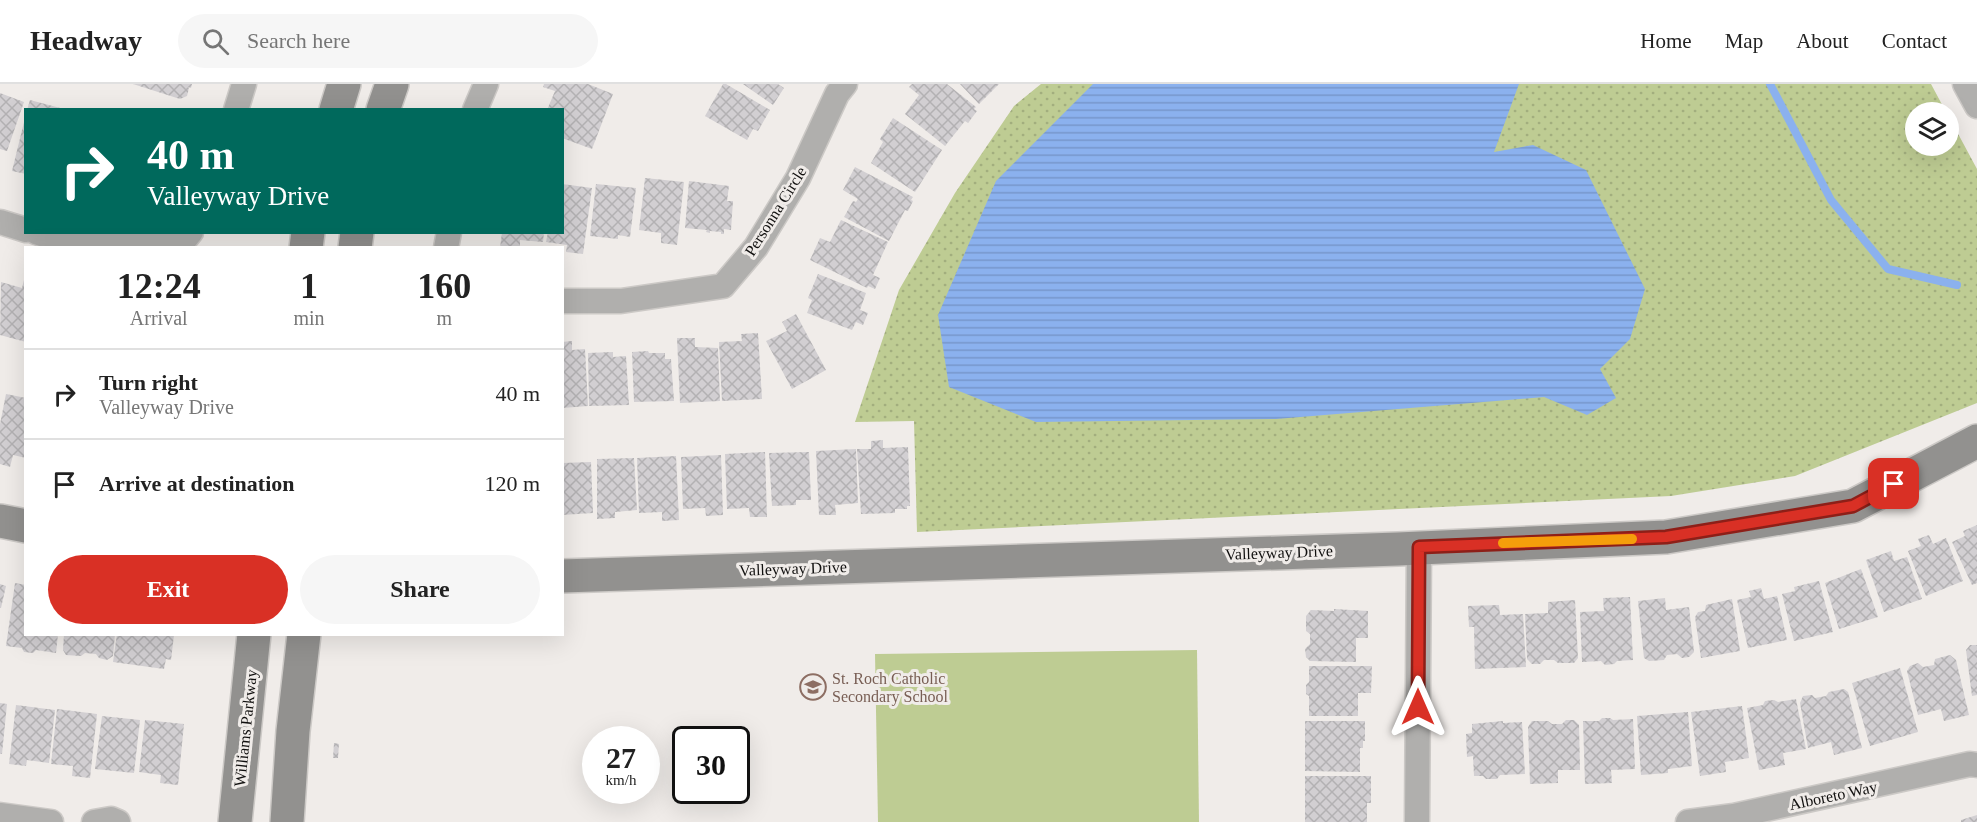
<!DOCTYPE html>
<html lang="en">
<head>
<meta charset="utf-8">
<style>
  :root { --surface:#fff; --page:#f6f6f6; --text:#222; --muted:#767676; --line:#e0e0e0; --accent:#d93025 }
  body { margin:0; font-family:"Times New Roman",serif; background:var(--page); color:var(--text); height:100vh; display:flex; flex-direction:column; font-size:22px; white-space:nowrap }
  * { box-sizing:border-box; margin:0 }
  p { font-size:20px; color:var(--muted) }
  .icon { flex:none; width:33px; height:33px; fill:none; stroke:currentColor; stroke-width:2; stroke-linecap:round; stroke-linejoin:round }
  .map { position:relative; flex:1; overflow:hidden }
  .details { position:absolute; left:24px; top:162px; width:540px; height:390px; display:flex; flex-direction:column; background:var(--surface); border-radius:0px; box-shadow:0 6px 24px #0002 }
  .details>* { flex:none }
  .top-card { position:absolute; left:24px; top:24px; width:540px; height:126px; border-radius:0px; box-shadow:0 6px 24px #0002; background:#00695c; color:#fff; overflow:hidden }
  .buttons { position:absolute; left:1905px; top:18px; display:grid; gap:12px }
  .buttons a { display:grid; place-items:center; width:54px; height:54px; border-radius:50%; background:var(--surface); box-shadow:0 6px 24px #0002; font-size:30px }
  .speed { position:absolute; left:582px; top:642px; display:flex; gap:12px; font-size:30px; font-weight:700; text-align:center }
  .speed>* { display:grid; place-content:center; width:78px; height:78px; border-radius:50%; background:var(--surface); box-shadow:0 6px 24px #0002; line-height:1 }
  .speed small { font-size:15px; font-weight:400 }
  .speed .limit { border:3px solid #111; border-radius:9px; background:#fff; color:#111 }
  .pin { position:absolute; display:grid; place-items:center; width:51px; height:51px; color:#fff; margin:-26px; border-radius:12px; box-shadow:0 3px 9px #0006 }
  .me { position:absolute; width:66px; margin:-33px; rotate:0deg; stroke-linejoin:round; filter:drop-shadow(0 0 4px #0008) }
  .turn { display:flex; align-items:center; gap:21px; height:126px; padding:0 24px; font-size:27px }
  .turn .icon { width:78px; height:78px; stroke-width:2.5 }
  .turn b { display:block; font-size:42px; line-height:51px }
  .eta { display:flex; justify-content:space-evenly; align-items:center; height:102px; text-align:center }
  .eta b { font-size:36px; font-weight:800; line-height:42px }
  .button { display:flex; gap:12px; margin-top:auto; padding:12px 24px }
  .button a { flex:1; height:69px; border-radius:36px; background:var(--accent); color:#fff; font-size:24px; font-weight:800; line-height:69px; text-align:center }
  .button a+a { background:var(--page); color:var(--text) }
  ul { padding:0; list-style:none }
  li { display:flex; align-items:center; gap:18px; height:90px; padding:0 24px; border-top:2px solid var(--line) }
  li div { flex:1 }
  li b { display:block; font-size:22px }
  li em { font-style:normal }
  header { display:flex; align-items:center; gap:36px; box-sizing:border-box; height:84px; padding:0 30px; background:var(--surface); border-bottom:2px solid var(--line) }
  header strong { font-size:28px }
  nav { display:flex; gap:33px; margin-inline-start:auto; font-size:21px }
  .search { width:420px; height:54px; background:var(--page); display:flex; align-items:center; gap:15px; box-sizing:border-box; padding:0 21px; border-radius:33px; color:var(--muted); font-size:22px }
  .map>svg:first-child { display:block }
</style>
</head>
<body>
<header>
<strong>Headway</strong>
<div class="search"><svg class="icon" aria-label="search" viewBox="0 0 24 24"><circle cx="10" cy="10" r="6"/><path d="M15 15l6 6"/></svg>Search here</div>
<nav><a>Home</a><a>Map</a><a>About</a><a>Contact</a></nav>
</header>
<div class="map">
<svg width="1977" height="738" viewBox="0 0 1977 738">
  <defs>
    <pattern id="park-dots" width="8" height="8" patternUnits="userSpaceOnUse" patternTransform="scale(1.5)"><rect width="8" height="8" fill="#becc93"/><path d="M2 2h.1M6 6h.1" fill="none" stroke="#a2ae7e" stroke-width="1.8" stroke-linecap="round"/></pattern>
    <pattern id="water-rules" width="6" height="5" patternUnits="userSpaceOnUse" patternTransform="scale(1.5)"><rect width="6" height="5" fill="#8bb1ee"/><path d="M0 2.5h6" fill="none" stroke="#7797cb"/></pattern>
    <pattern id="building-cross-hatch" width="8" height="8" patternUnits="userSpaceOnUse" patternTransform="scale(1.5)"><rect width="8" height="8" fill="#d2cfd2"/><path d="M0 0l8 8M0 8l8-8" fill="none" stroke="#b3b1b3"/></pattern>
  </defs>
  <rect width="100%" height="100%" fill="#f0ece9"/>
  <path fill="#becc93" d="M1197,566l2,172h-321l-3,-168z"/>
  <path fill="url(#park-dots)" d="M1041,0h890l15,28h-30v34h32l1,-29 28,52v234l-182,73 -124,20 -754,36 -3,-111 -59,1 44,-132 56,-97 59,-87z"/>
  <path fill="url(#water-rules)" d="M1093,0h426l-25,68 39,-7 53,25 59,119 -15,50 -30,30 16,29 -29,17 -43,-18 -268,22 -240,3 -87,-35 -11,-72 58,-134z"/>
  <g fill="none" stroke-linecap="round" stroke-linejoin="round">
    <path stroke="#8bb1ee" stroke-width="8" d="M1770,0l61,116 57,69 69,16"/>
  </g>
  <path fill="url(#building-cross-hatch)" d="M133,0h59l-1,4 -4,-1 2,1 -2,8 -7,3z
    M544,0h44l25,10 -21,55 -30,-11v-28h-15l8,-19 -12,-4z
    M723,0h3l44,26 -12,21 -5,-2 -6,11 -42,-24z
    M743,0h35l6,4 -11,17z
    M912,0h35l29,23 -2,2 3,2 -9,12 -3,-2 -20,25 -40,-32 14,-19 -10,-8z
    M960,0h39l-20,20z
    M0,9l24,9 -17,49 -7,-2z
    M30,16l34,9v1h-37z
    M25,34h1v56l-14,-3z
    M893,34l49,32 -27,42 -44,-29 12,-21 -3,-3z
    M855,83l58,30 -2,3 2,1 -5,10 -3,-1 -16,31 -45,-24 9,-16 3,1 2,-3 -15,-9z
    M645,94l39,4 -7,63 -16,-2v-10l-22,-3z
    M689,97l40,5 -2,15h6l-2,29 -7,-1v5h-3v-2l-11,-1v2l-4,-1 1,-2 -22,-2z
    M562,100l30,4 -9,66 -17,-2 1,-7 -21,-3 2,-10h14z
    M596,100l40,4 -6,49 -12,-2v4l-28,-3z
    M841,136l47,22 -15,33 7,3 -5,11 -7,-3 -1,2 -57,-28 10,-22 10,4z
    M502,148h42l-1,10 -23,-2v8h-20z
    M818,190l48,19 -6,17 8,3 -5,12 -7,-3 -4,8 -45,-17 5,-13 -4,-2z
    M24,196l2,1v61l-26,-7 1,-53 21,6z
    M796,230l30,56 -34,19 -26,-48 21,-10 -5,-9z
    M758,249l4,66 -40,2 -3,-59 23,-1 -1,-7z
    M677,254h18v9l23,1 2,53 -40,2z
    M572,257v9l13,-1 3,57 -26,2v-66z
    M648,267l1,2h16v6h6l3,42 -40,1 -2,-50z
    M613,268v5l13,-1 3,49 -40,1 -1,-53z
    M6,310l20,4v60l-13,-3 -3,12 -10,-3v-40z
    M883,356v8l25,-1 2,59h-3v3h-12v4l-34,1 -4,-65h14v-8z
    M856,365l2,54 -23,2 1,10h-17l-3,-64z
    M765,368l2,65h-17l-1,-9 -22,1 -2,-55z
    M809,368l2,48h-15v5l-24,1 -3,-53z
    M721,371l2,60 -17,1 -1,-8 -22,1 -2,-52z
    M676,372l3,64 -17,1v-9l-23,1 -2,-55z
    M634,374l3,52 -22,2v6l-18,1v-60z
    M591,378l2,51 -31,2v-52z
    M1977,441v58l-5,2 -20,-43 13,-6 -2,-5z
    M1929,451l4,9 13,-6 17,43 -37,15 -18,-45 13,-5 -3,-7z
    M1891,467l3,10 13,-4 15,42 -38,13 -18,-52z
    M1861,485l17,48 -39,12 -14,-46z
    M1819,497l14,51 -39,9 -12,-47 13,-3 -1,-4z
    M15,499l11,2v49h32l-2,19 -20,-3 -3,3 -9,-1 -2,-4 -16,-2z
    M0,500l6,2 -5,22h-1z
    M1761,504l3,11 13,-3 10,44 -39,8 -11,-48 14,-3 -2,-6z
    M1630,513l3,63 -16,1 -3,3 -9,1 -4,-4 -19,1 -2,-50 24,-1 -1,-13z
    M1665,514l1,12 23,-3 5,45 -5,5 -7,1 -5,-4 -10,1 -3,5 -15,1 -5,-3 -6,-57z
    M1732,515l8,52 -39,7 -6,-41 3,-5 7,-1 1,-6z
    M1575,516l3,58 -4,5h-16l-4,-3h-10l-4,4h-8l-5,-5 -2,-45 23,-1v-11z
    M1499,521l1,10 23,-1 3,53 -51,2 -1,-42h-5l-1,-21z
    M1334,525l34,2v27h-12v24l-46,-1 -4,-4 -1,-8 5,-5v-10l-4,-3v-15l5,-6 23,1z
    M64,550h51l-2,22 -6,4 -8,-2 -3,-4 -11,-1 -4,3 -15,-1 -3,-5z
    M117,550l57,1 -3,25 -5,-1 -2,10 -51,-7z
    M1970,561h7v50l-5,1 -6,-46z
    M1950,571l6,5 13,55 -25,6 -3,-12 -23,6 -11,-44 3,-5 8,-3 5,4 11,-2 1,-6z
    M1309,582h63l-1,27h-13v23h-49v-20l-3,-2v-9l3,-3z
    M1900,584l18,64 -48,14 -18,-63z
    M1844,605l4,3 14,56 -28,7 -3,-13 -23,6 -8,-45 3,-7 9,-1 3,3 11,-2 3,-4z
    M1796,615l10,50 -23,4 2,12 -26,5 -12,-62 16,-3 2,-4 9,-1 4,2z
    M0,619l7,1 -5,50h-2z
    M16,621l39,5 -6,53 -22,-3 -1,6 -17,-2z
    M1742,622l7,52 -24,4 1,10 -26,4 -9,-64z
    M57,625l40,5 -7,64 -18,-2 1,-10 -22,-2z
    M1688,628l4,54 -24,3v4l-27,2 -4,-59z
    M102,632l38,4 -6,53 -39,-4z
    M1602,634h8l3,2 20,-1 2,50 -24,1 1,13 -27,1 -2,-63h16z
    M145,636l39,4 -6,61 -18,-2 1,-8 -22,-3z
    M1566,636h8l5,5 1,45h-22v13l-28,1 -2,-57 4,-6h16l4,3h10z
    M1305,637h60v20h-2v7h-3v24l-55,-1z
    M1503,637v2l19,-1 3,52 -25,1 -3,4h-11l-3,-3h-9l-1,-20 -6,1 -1,-23 6,-1v-9z
    M334,659l5,1 -1,14h-5z
    M1305,692h66v27h-4v19h-62z
    M1977,731v7h-16v-2z"/>
  <g fill="none" stroke-linecap="round" stroke-linejoin="round">
    <g stroke="#ccc9c6" stroke-width="27">
      <path id="street" d="M1965,0l12,22
        M236,26l8,-26
        M475,26l11,-26
        M0,138l26,8
        M36,148l12,4 76,10 58,-3 9,-11
        M446,164l3,-16
        M562,217h59l102,-15 33,-39 42,-69 39,-84 8,-10
        M0,731l51,7
        M94,738l17,-3 7,3
        M1417,738l2,-275
        M1688,738l46,-6 236,-52 7,1"/>
    </g>
    <g stroke="#ccc9c6" stroke-width="36">
      <path id="secondary" d="M336,26l8,-26
        M383,26l9,-26
        M306,164l2,-16
        M355,164l2,-16
        M0,437l26,5
        M562,492l836,-27 268,-12 187,-31 124,-65
        M235,738l19,-188
        M287,738l6,-91 11,-97"/>
    </g>
    <use href="#street" stroke="#b0afad" stroke-width="24"/>
    <use href="#secondary" stroke="#92918f" stroke-width="33"/>
  </g>
  <g fill="none" stroke-linecap="round" stroke-linejoin="round">
    <g stroke="#8d1f18" stroke-width="15">
      <path id="route" d="M1418,623l1,-160 247,-10 187,-31 41,-22"/>
    </g>
    <use href="#route" stroke="#d93025" stroke-width="10"/>
    <path stroke="#f59e0b" stroke-width="10" d="M1503,459l129,-4"/>
  </g>
  <defs>
    <g id="school-ring" transform="scale(1.35)"><circle r="9.5" fill="#f0ece9" stroke="#8d6e63" stroke-width="1.5"/><path d="M0-5L7-2L0 1L-7-2ZM-4 1L0 2.5L4 1V4Q0 6-4 4Z" fill="#8d6e63"/></g>
  </defs>
  <g fill-rule="evenodd">
    <use href="#school-ring" x="813" y="603"/>
  </g>
  <g text-anchor="middle" stroke-width="6" stroke-linejoin="round" paint-order="stroke">
    <g font-size="16" fill="#11100f" stroke="#f0ece9">
      <text transform="translate(775 127) rotate(-58)" y="6">Personna Circle</text>
      <text transform="translate(1279 468) rotate(-2)" y="6">Valleyway Drive</text>
      <text transform="translate(793 484) rotate(-2)" y="6">Valleyway Drive</text>
      <text transform="translate(245 644) rotate(-84)" y="6">Williams Parkway</text>
      <text transform="translate(1833 711) rotate(-12)" y="6">Alboreto Way</text>
    </g>
    <g font-size="16" fill="#785e54" stroke="#f0ece9" text-anchor="start">
      <text x="832" y="600">St. Roch Catholic<tspan x="832" dy="18">Secondary School</tspan></text>
    </g>
  </g>
</svg>
<div class="buttons">
<a><svg class="icon" aria-label="layers" viewBox="0 0 24 24"><path d="M12 4l9 5-9 5-9-5zM3 14l9 5 9-5"/></svg></a>
</div>
<div class="speed"><div>27<small>km/h</small></div><div class="limit">30</div></div>
<div class="pin" style="left:1894px;top:400px;background:#d93025"><svg class="icon" aria-label="arrive" viewBox="0 0 24 24"><path d="M6 21V4h12l-3 4 3 4H6"/></svg></div>
<svg class="me" style="left:1418px;top:623px" viewBox="-20 -20 40 40"><path d="M0-17L14 15 0 8-14 15z" fill="#d93025" stroke="#fff" stroke-width="4"/></svg>
<div class="top-card">
<div class="turn"><svg class="icon" aria-label="right" viewBox="0 0 24 24"><path d="M7 20v-9h11M14 6l5 5-5 5"/></svg><div><b>40 m</b>Valleyway Drive</div></div>
</div>
<section class="details">
<div class="eta">
<div><b>12:24</b><p>Arrival</p></div>
<div><b>1</b><p>min</p></div>
<div><b>160</b><p>m</p></div>
</div>
<ul>
<li><svg class="icon" aria-label="right" viewBox="0 0 24 24"><path d="M7 20v-9h11M14 6l5 5-5 5"/></svg><div><b>Turn right</b><p>Valleyway Drive</p></div><em>40 m</em></li>
<li><svg class="icon" aria-label="arrive" viewBox="0 0 24 24"><path d="M6 21V4h12l-3 4 3 4H6"/></svg><div><b>Arrive at destination</b></div><em>120 m</em></li>
</ul>
<div class="button"><a>Exit</a><a>Share</a></div>
</section>
</div>
</body>
</html>
